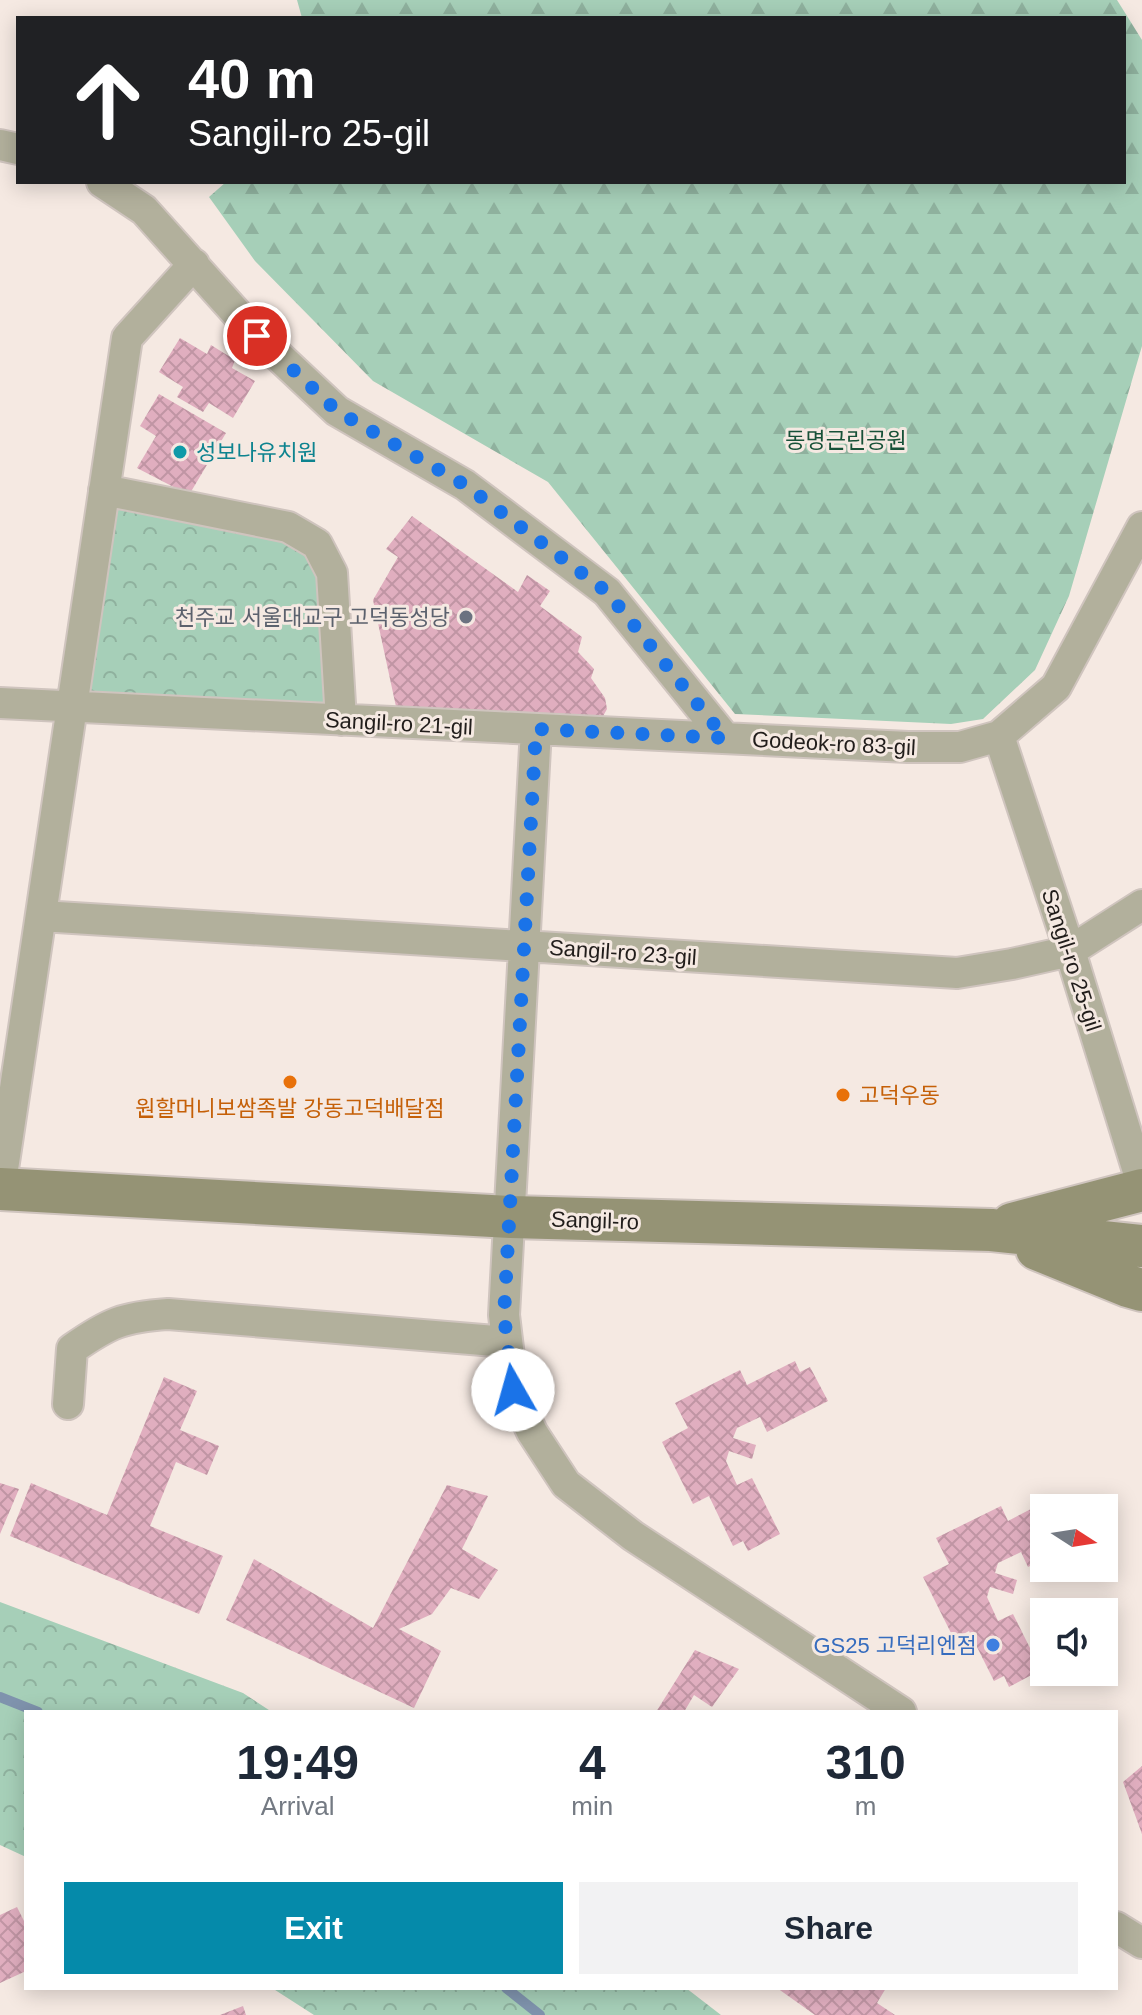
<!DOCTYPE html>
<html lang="en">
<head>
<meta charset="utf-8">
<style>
  :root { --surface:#fff; --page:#f2f2f3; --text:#1f2937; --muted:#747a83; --accent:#058aaa }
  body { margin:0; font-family:Helvetica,"Noto Sans KR",sans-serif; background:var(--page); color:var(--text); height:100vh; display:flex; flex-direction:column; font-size:30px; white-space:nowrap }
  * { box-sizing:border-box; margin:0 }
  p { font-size:26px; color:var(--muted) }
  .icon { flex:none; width:44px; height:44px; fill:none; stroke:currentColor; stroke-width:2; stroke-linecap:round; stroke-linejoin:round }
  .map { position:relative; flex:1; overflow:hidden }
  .details { position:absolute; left:24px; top:1710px; width:1094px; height:280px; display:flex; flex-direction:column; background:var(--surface); border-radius:0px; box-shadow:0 4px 20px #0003 }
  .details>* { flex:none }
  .top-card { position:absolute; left:16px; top:16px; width:1110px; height:168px; border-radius:0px; box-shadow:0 4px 20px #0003; background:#202124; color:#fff; overflow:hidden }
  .needle { width:52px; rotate:102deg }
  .tools { position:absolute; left:1030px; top:1494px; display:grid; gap:16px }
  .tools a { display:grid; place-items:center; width:88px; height:88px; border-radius:0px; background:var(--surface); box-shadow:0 4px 20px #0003; font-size:40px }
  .pin { position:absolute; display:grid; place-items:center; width:68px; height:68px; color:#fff; margin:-34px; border:4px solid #fff; border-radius:50%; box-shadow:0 2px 8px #0007 }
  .me { position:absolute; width:88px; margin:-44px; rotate:353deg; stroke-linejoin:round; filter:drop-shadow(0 0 6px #0008) }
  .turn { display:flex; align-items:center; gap:28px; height:168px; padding:0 40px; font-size:36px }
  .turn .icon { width:104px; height:104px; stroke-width:2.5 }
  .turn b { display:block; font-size:56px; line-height:68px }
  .eta { display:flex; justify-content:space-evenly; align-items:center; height:136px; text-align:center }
  .eta b { font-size:48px; font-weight:700; line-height:56px }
  .button { display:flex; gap:16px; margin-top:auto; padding:16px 40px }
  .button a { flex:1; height:92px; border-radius:0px; background:var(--accent); color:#fff; font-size:32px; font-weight:700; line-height:92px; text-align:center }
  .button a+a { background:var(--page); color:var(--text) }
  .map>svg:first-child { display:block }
</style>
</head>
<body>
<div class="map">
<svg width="1142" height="2015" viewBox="0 0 1142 2015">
  <defs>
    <pattern id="forest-firs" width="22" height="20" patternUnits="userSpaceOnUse" patternTransform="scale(2)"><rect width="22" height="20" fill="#a6cfb8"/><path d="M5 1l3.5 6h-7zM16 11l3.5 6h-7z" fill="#8fb19e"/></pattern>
    <pattern id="park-crowns" width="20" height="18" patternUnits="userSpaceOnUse" patternTransform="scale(2)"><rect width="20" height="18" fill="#a6cfb8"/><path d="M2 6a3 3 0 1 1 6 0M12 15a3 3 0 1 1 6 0" fill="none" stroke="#8fb19e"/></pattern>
    <pattern id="building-cross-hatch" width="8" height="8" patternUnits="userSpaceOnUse" patternTransform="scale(2)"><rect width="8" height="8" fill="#e0aebf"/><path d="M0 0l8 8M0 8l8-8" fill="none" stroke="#c095a4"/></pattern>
  </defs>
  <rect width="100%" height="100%" fill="#f5e9e2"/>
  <path fill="url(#forest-firs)" d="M297,0h820l25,40v306l-73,250 -34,74 -52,49 -32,5 -216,-10 -187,-232 -175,-101 -118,-120 -46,-64 17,-15h898v-164h-822z"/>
  <path fill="url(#park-crowns)" d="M107,496l207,52 23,167 -259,-11z
    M0,1602l243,91 29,19h-246v145l-26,-12z
    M272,1988h414l35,27h-407z"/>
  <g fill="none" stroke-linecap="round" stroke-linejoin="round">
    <path stroke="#7f93ad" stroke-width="10" d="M0,1697l38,15
      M506,1988l34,27"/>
  </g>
  <path fill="url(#building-cross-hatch)" d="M180,338l27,16 4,-9 24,15 -3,8 23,13 -22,37 -24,-15 -6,9 -26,-15 6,-10 -24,-15z
    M159,394l67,39 -37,62 -52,-27 19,-32 -16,-10z
    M412,516l106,76 9,-17 23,16 -10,15 42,31 -4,15 16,17 -3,9 14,20 2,11 -5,9 -101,3 -16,-10 -87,5 -25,-116 25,-43 -12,-8z
    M795,1361l5,11 10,-5 18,34 -61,31 -7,-15 -23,11 -4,10 23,7 -4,14 -23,-8 -3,10 11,24 15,-7 28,56 -32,17 -5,-10 -10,5 -24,-50 -16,8 -31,-62 26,-14 -13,-25 65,-33 7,15z
    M164,1377l33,14 -17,39 39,16 -12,29 -31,-13 -26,64 73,30 -24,58 -189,-78 21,-53 76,32z
    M0,1483l19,6 -19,45z
    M447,1485l41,11 -26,53 36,21 -19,29 -28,-11 -19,26 -33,15 42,22 -27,57 -188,-88 28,-61 119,69z
    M1056,1496l5,11 11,-5 3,6h-31v51l-16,8 -7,-15 -23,11 -3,10 22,7 -4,14 -23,-7 -3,10 11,24 15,-7 28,56 -32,17 -5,-11 -10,5 -25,-50 -15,8 -31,-62 26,-13 -13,-26 65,-32 7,15z
    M695,1650l44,19 -27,38 -18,-12 -10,17h-28z
    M1142,1766v68l-19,-52z
    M17,1907l9,18v46l-26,12v-68z
    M777,1988h109l-9,15 18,12h-80z
    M243,2006l3,9h-26z"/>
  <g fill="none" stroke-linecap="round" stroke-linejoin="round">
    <g stroke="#cfc4be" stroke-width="34">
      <path id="minor" d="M0,145l18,4
        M102,182l42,28 113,126 80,75 128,74 142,107 118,146
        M104,490l184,37 29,17 15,29 9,147
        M0,703l908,44h52l39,-11 57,-49 86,-160
        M536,729l-32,586 9,75 19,42 34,52 67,52 268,176
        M999,736l71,215 72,233
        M41,916l916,57 55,-9 58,-13 72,-46
        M0,1189l127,-851 67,-74
        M68,1404l4,-55c37,-26 51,-32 96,-35l339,28
        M1116,1927l26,16"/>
    </g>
    <g stroke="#cfc4be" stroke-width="46">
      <path id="secondary" d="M0,1189l511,28 480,13 151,16
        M1012,1224l130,-34
        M1037,1249l91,37 14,4"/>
    </g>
    <use href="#minor" stroke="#b2b09c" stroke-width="30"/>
    <use href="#secondary" stroke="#959375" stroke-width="42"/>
  </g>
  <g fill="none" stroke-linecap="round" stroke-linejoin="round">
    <path stroke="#1a73e8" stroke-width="14" stroke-dasharray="0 25.2" d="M257,336l80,75 128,74 142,107 118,146 -189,-9 -32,586 9,75"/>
  </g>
  <circle fill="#0f9aa8" stroke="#f5e9e2" stroke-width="3" cx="180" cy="452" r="8"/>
  <circle fill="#6b7280" stroke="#f5e9e2" stroke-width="3" cx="466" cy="617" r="8"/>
  <g fill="#e8710a" stroke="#f5e9e2" stroke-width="3">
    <circle cx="290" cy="1082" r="8"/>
    <circle cx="843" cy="1095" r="8"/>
  </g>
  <circle fill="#3f7fe0" stroke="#f5e9e2" stroke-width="3" cx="993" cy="1645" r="8"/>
  <g text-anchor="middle" stroke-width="6" stroke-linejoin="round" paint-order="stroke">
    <g font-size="22" fill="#175138" stroke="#f5e9e2">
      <text x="846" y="448">동명근린공원</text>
    </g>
    <g font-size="22" fill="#0d838f" stroke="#f5e9e2" text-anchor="start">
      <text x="196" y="460">성보나유치원</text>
    </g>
    <g font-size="22" fill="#5b616d" stroke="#f5e9e2" text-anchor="end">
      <text x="450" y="625">천주교 서울대교구 고덕동성당</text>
    </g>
    <g font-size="22" fill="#211d1b" stroke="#f5e9e2">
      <text transform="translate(399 723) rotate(3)" y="8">Sangil-ro 21-gil</text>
      <text transform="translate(834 743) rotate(3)" y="8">Godeok-ro 83-gil</text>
      <text transform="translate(623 952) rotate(4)" y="8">Sangil-ro 23-gil</text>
      <text transform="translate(1072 960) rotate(72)" y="8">Sangil-ro 25-gil</text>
      <text transform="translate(595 1220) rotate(2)" y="8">Sangil-ro</text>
    </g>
    <g font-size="22" fill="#c56008" stroke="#f5e9e2" text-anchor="start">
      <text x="859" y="1103">고덕우동</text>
      <text x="290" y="1116" text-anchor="middle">원할머니보쌈족발 강동고덕배달점</text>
    </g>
    <g font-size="22" fill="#366cbe" stroke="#f5e9e2" text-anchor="end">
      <text x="977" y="1653">GS25 고덕리엔점</text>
    </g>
  </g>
</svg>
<div class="tools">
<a><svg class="needle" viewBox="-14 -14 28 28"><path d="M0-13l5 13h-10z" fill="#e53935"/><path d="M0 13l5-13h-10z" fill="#747a83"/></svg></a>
<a><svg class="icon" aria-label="sound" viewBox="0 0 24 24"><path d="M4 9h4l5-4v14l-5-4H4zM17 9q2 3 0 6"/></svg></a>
</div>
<div class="pin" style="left:257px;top:336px;background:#d93025"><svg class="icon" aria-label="arrive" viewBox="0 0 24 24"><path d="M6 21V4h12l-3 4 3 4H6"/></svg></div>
<svg class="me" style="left:513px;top:1390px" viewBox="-20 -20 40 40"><circle r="19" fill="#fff"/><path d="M0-13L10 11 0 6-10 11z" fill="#1a73e8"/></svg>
<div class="top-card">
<div class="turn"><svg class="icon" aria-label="ahead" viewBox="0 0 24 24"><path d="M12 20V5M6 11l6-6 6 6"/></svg><div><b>40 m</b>Sangil-ro 25-gil</div></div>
</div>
<section class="details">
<div class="eta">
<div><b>19:49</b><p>Arrival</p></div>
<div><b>4</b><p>min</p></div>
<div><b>310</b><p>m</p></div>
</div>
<div class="button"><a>Exit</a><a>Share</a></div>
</section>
</div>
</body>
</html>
